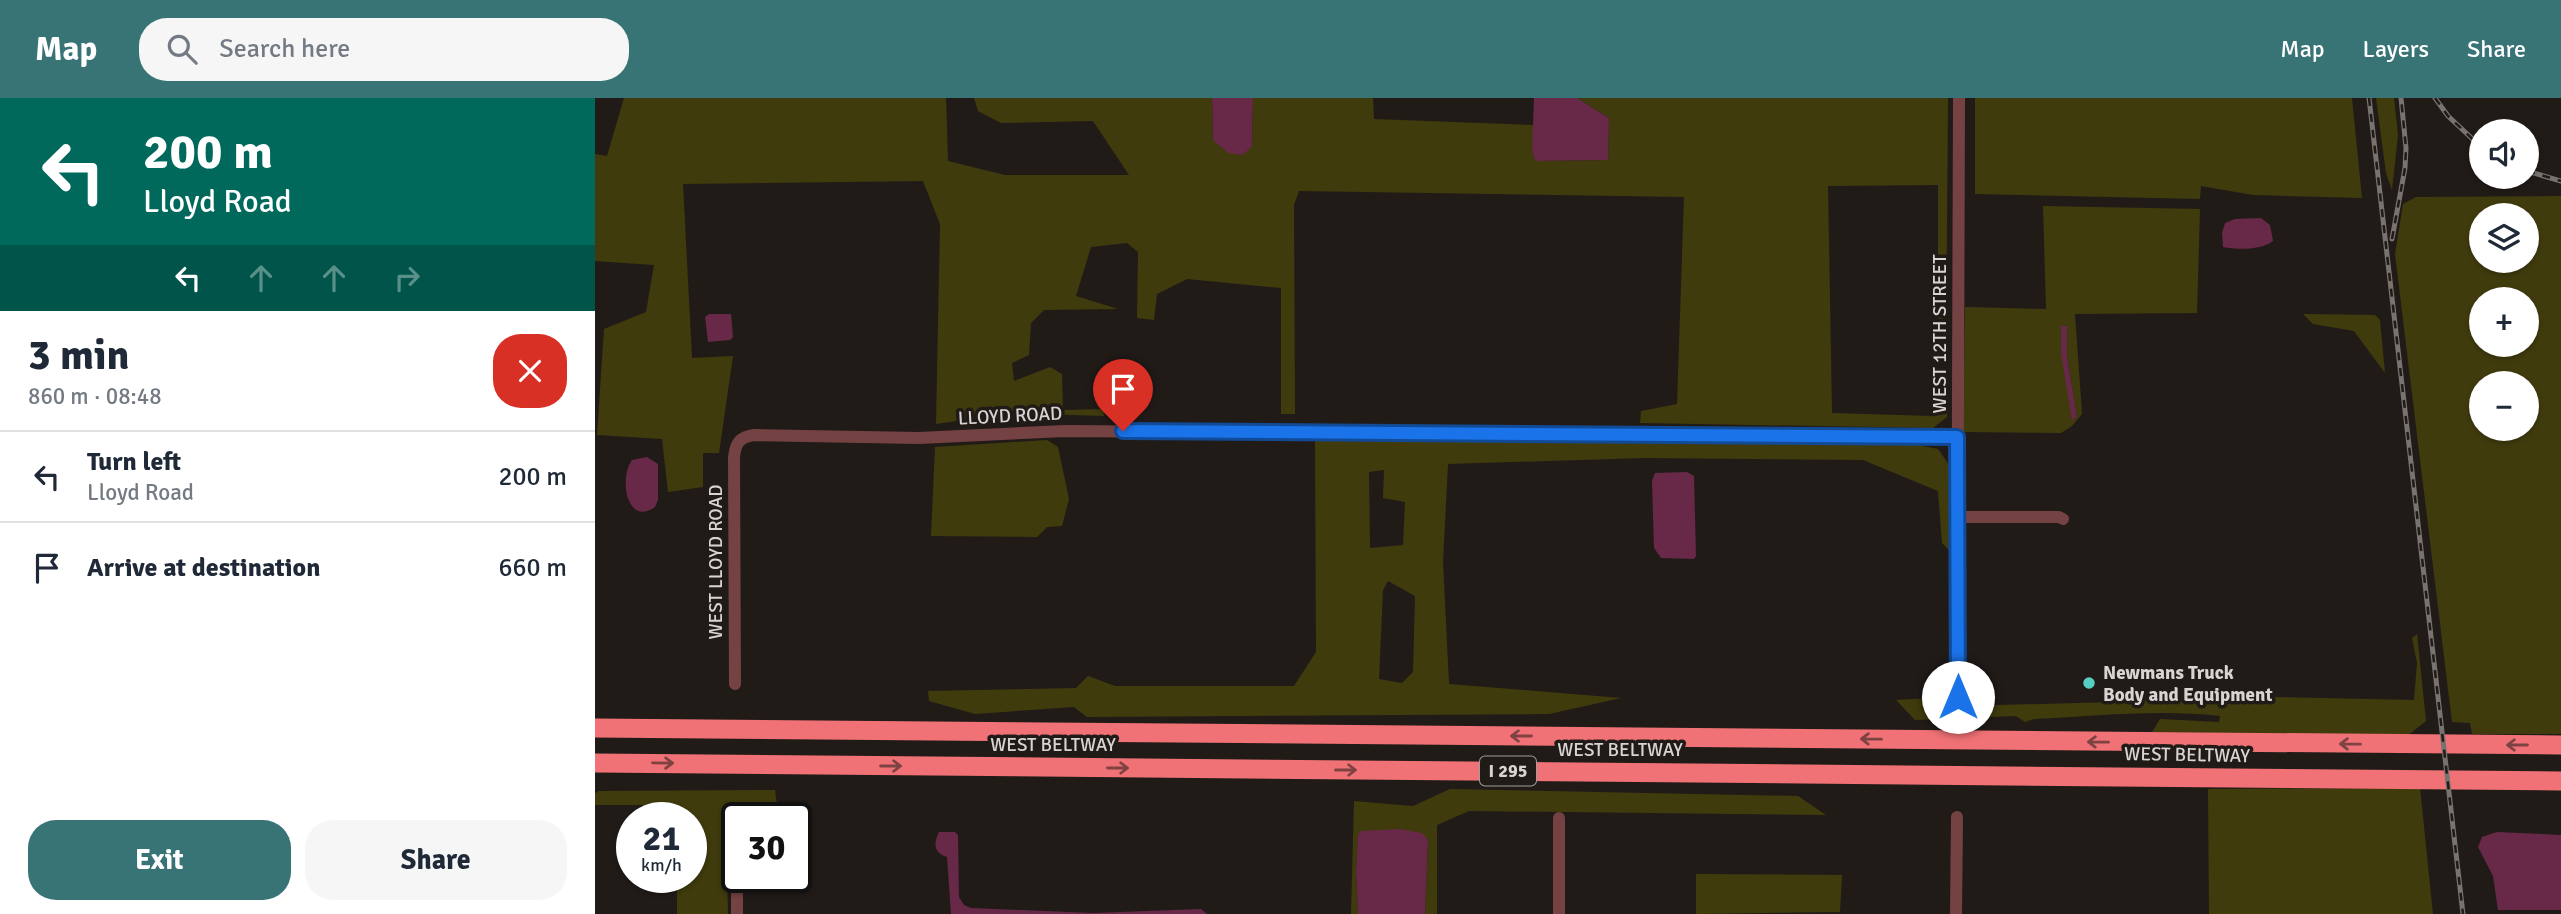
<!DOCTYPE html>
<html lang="en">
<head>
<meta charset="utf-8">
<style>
  :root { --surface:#fff; --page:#f6f6f7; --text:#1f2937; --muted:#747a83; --line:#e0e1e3; --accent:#387376 }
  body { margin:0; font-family:Signika,sans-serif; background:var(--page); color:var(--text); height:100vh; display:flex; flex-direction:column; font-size:26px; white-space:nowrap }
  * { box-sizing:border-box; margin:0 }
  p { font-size:23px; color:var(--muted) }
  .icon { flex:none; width:38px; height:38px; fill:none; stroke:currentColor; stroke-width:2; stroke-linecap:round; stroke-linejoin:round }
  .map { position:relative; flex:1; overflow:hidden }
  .sheet { display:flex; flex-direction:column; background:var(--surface); width:595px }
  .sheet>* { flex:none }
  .hud { background:#00695c; color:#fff; overflow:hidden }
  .controls { position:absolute; left:1874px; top:21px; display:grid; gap:14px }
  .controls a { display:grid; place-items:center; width:70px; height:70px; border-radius:50%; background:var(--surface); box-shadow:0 2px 5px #0004; font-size:35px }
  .speed { position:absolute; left:21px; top:704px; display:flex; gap:14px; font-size:35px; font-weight:700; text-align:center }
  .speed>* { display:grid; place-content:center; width:91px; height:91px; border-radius:50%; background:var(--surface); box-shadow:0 2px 5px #0004; line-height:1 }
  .speed small { font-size:18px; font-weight:400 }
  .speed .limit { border:4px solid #111; border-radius:10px; background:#fff; color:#111 }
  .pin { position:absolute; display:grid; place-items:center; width:60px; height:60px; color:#fff; margin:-72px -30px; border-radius:50% 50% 50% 0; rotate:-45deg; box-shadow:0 0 7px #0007 }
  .pin .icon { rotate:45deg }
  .me { position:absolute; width:77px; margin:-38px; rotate:0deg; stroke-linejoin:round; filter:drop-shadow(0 0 5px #0008) }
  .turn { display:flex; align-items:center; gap:24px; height:147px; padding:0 28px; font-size:32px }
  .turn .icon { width:91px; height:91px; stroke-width:2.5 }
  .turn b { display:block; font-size:49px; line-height:60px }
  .lanes { display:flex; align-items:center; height:66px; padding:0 28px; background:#0003; justify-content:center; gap:35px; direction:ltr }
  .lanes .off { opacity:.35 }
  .round { display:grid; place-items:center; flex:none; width:74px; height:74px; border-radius:28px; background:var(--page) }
  .head { display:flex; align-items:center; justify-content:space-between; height:119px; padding:0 28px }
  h1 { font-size:42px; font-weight:700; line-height:52px }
  .cta { display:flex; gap:14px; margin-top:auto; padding:14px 28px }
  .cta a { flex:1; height:80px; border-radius:28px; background:var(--accent); color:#fff; font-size:28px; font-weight:700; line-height:80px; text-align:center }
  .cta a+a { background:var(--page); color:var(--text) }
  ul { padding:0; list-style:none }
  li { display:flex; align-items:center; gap:21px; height:91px; padding:0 28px; border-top:2px solid var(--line) }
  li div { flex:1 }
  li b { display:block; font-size:26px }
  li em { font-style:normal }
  header { display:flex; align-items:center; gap:42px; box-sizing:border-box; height:98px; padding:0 35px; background:var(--accent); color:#fff }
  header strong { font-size:33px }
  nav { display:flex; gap:38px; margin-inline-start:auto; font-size:24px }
  .search { width:490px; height:63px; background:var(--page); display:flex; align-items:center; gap:18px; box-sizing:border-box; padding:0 24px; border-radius:28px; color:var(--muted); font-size:26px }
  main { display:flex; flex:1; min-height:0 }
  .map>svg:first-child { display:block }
</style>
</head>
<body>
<header>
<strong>Map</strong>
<div class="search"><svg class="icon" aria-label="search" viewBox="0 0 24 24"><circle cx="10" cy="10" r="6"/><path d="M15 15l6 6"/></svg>Search here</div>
<nav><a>Map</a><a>Layers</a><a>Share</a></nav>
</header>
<main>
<section class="sheet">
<div class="hud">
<div class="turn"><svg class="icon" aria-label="left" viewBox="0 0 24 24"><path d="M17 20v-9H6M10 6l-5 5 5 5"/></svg><div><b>200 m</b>Lloyd Road</div></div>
<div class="lanes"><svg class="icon" aria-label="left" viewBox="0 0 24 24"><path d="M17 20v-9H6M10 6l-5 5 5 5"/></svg><svg class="icon off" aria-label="ahead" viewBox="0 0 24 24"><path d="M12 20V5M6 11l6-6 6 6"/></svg><svg class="icon off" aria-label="ahead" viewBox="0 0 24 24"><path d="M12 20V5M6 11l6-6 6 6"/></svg><svg class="icon off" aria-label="right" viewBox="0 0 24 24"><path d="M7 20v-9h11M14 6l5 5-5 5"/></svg></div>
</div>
<div class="head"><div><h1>3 min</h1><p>860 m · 08:48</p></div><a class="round" style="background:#d93025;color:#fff"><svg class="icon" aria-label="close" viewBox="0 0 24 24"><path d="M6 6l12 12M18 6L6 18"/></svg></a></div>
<ul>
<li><svg class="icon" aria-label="left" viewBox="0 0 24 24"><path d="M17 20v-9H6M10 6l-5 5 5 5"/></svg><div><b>Turn left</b><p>Lloyd Road</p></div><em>200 m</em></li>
<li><svg class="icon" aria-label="arrive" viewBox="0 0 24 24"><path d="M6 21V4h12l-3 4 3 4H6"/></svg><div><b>Arrive at destination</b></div><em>660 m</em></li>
</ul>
<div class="cta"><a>Exit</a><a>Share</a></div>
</section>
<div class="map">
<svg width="1966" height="816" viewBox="0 0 1966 816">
  <rect width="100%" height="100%" fill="#211b18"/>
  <path fill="#403b0d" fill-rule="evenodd" d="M29,0h322l2,63 57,14h124l-36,-54 -92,2 -23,-12 -4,-13h238l1,42 39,6 1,-48h120l1,21 160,6 -2,25 3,11 73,-1 1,-42 -32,-20h371l-2,254 -8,2v-169l-110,1 4,227 100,3 7,-28h8v29l-14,11 -293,-5 1,-12 36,-7 7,-207 -385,-6 -5,14 1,209h-14v-126l-94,-9 -30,15 -3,26 -17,-2 1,-66 -11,-9 -36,4 -15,49 42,13 -74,1 -13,13 -2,32 -17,8 2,18 36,-14 12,7 1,36 40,-1 1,7 -93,-3 -75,11 4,-200 -17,-43 -240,3 9,174 41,-2 -14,97h-16v34l-35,5 -6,-53 -65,-4 7,-106 42,-17 8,-47 -59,-4v-107l12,2z
    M1380,0h377l10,100 -109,-3 -52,-9 -1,13 -225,-5z
    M1781,0h18l4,37 -6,55 -6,-17z
    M1966,98v538h-89l-2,-11 -18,-1 -57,-468 8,-50 13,-7zM1886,117h46v46h-46zM1886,201h46v46h-46zM1886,285h46v46h-46z
    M1448,108l157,3 -3,104 -122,1 7,100 -10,12 -11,7 -98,-1 2,-125 81,2zM1467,227l5,1v30l10,60 -5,5z
    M1708,216l72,1 5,5 5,53 -31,-42 -41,-7z
    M452,342l11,7 11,52 -7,27 -15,1 -10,10 -106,-1 4,-89z
    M720,343l593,2 30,6 14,20 1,85 -11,-11 -4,-52 -75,-31 -219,-2 -196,6 -5,98 6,122 172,14 -72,16 -462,3 -13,-10 -99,7 -46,-13 -1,-10 148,-3 12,-12 27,10h179l22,-34zM789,372l-1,28 22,4 -2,43 -33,3 -1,-76zM793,483l27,15 -2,76 -11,11 -23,-4 4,-89z
    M1822,536l9,87 -19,15 -255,-4 8,-13 59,3 1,-6c-62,-7 -124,0 -186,3l-9,3 -9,-6 -101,4 -19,-20 38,-2v-19l10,-1 6,24 12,1v3l152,-4 14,-8 286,6 3,-37 -5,-25z
    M1825,690l13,126h-224l-1,-125z
    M855,691l348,7 28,19 -357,-4 -32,14v89h-12l3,-74 -70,-5 -2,37 2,42h-7l3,-113 59,5z
    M180,692l2,15h-29l-1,12h-10v55l-10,1 1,41h-51v-37h14v-60h-14v-12h-82v-12l4,-2z
    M1101,776l146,1 -2,37 -144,2z"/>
  <path fill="#672947" d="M617,0h41l-1,48 -9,9 -15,-2 -15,-13z
    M939,0h43l32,20 -1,42 -73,1 -3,-11z
    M1666,120l9,7 3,16c-11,9 -36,9 -50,6l-1,-14 3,-10 10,-4z
    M114,216h22l2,23 -3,3 -22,2 -3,-25z
    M1466,227l6,1v30l10,60 -5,5 -11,-68z
    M52,359l11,7v36l-3,7c-29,20 -36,-30 -23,-47z
    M1092,374l7,4 2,80 -2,3 -33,-1 -7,-10 -2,-67 3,-8z
    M805,731l22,4 6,7 -3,74h-67l-2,-42 2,-38 3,-3z
    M344,734h16l3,3 1,62 5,8 7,3 122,5 108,-4 6,5h-256l-4,-57c-13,-5 -14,-12 -8,-25z
    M1902,734l64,3v75h-63l-5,-34 -15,-29 4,-10z"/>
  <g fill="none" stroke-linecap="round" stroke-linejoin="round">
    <path stroke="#754243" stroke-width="12" d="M1363,419h101l4,2
      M140,586l-1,-226c1,-15 6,-21 20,-23l165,3 146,-7 892,6
      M1362,599l2,-599
      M142,782v34
      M964,816v-96
      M1361,816l1,-97"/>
    <path stroke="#f17276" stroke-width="19" d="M0,630l1966,17
      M0,665l1966,18"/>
    <g stroke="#787370" stroke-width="5">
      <path id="rail" d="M1774,0l94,816
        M1840,0l13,18 33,31
        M1932,73l34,10
        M1797,141l13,-71 1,-20 -5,-50"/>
    </g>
    <use href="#rail" stroke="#211b18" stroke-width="2.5" stroke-dasharray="8" stroke-linecap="butt"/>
  </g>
  <defs><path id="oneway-shaft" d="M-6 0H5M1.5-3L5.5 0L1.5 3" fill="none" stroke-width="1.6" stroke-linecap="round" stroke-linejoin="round" transform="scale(1.75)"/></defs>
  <g stroke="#7f4242">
    <use href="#oneway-shaft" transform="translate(926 638) rotate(-180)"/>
    <use href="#oneway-shaft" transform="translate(1276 641) rotate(-179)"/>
    <use href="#oneway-shaft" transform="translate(1503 644) rotate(-179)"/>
    <use href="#oneway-shaft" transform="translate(1755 646) rotate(-179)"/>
    <use href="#oneway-shaft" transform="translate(1922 647) rotate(180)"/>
    <use href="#oneway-shaft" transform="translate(68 665) rotate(1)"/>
    <use href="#oneway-shaft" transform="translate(296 668)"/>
    <use href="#oneway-shaft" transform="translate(523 670)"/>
    <use href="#oneway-shaft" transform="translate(751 672)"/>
  </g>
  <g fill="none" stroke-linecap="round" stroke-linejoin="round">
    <g stroke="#114b97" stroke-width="18">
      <path id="route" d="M528,333l834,6 1,260"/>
    </g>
    <use href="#route" stroke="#1a73e8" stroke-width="12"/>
  </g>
  <circle fill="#57cec2" stroke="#211b18" stroke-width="2.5" cx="1494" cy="585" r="7"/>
  <g text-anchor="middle" stroke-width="7" stroke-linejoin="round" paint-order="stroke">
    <rect fill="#211b18" stroke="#a19c9a" stroke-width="2" x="885" y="658.5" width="56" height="29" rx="5"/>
    <g font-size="18" font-weight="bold" fill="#d8d4d2">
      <text x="913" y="679">I 295</text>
    </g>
    <g font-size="19" fill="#d8d4d2" stroke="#211b18">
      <text transform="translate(1344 236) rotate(-90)" y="7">WEST 12TH STREET</text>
      <text transform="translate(415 317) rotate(-3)" y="7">LLOYD ROAD</text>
      <text transform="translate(120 464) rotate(-90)" y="7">WEST LLOYD ROAD</text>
      <text x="458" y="653">WEST BELTWAY</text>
      <text x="1025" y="658">WEST BELTWAY</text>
      <text transform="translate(1592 656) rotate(1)" y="7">WEST BELTWAY</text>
    </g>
    <g font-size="19" font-weight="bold" fill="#d8d4d2" stroke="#211b18" text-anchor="start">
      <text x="1508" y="581">Newmans Truck<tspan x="1508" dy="22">Body and Equipment</tspan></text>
    </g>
  </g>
</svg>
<div class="controls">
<a><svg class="icon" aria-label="sound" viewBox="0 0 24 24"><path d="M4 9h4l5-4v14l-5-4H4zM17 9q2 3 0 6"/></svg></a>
<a><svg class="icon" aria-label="layers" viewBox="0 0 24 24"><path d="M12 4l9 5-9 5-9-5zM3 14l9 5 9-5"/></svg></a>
<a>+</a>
<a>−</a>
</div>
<div class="speed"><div>21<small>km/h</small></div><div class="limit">30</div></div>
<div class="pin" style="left:528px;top:333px;background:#d93025"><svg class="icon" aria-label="arrive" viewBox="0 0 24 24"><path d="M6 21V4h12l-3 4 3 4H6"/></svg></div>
<svg class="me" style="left:1363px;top:599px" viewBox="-20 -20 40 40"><circle r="19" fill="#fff"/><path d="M0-13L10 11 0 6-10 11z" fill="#1a73e8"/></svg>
</div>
</main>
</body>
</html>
